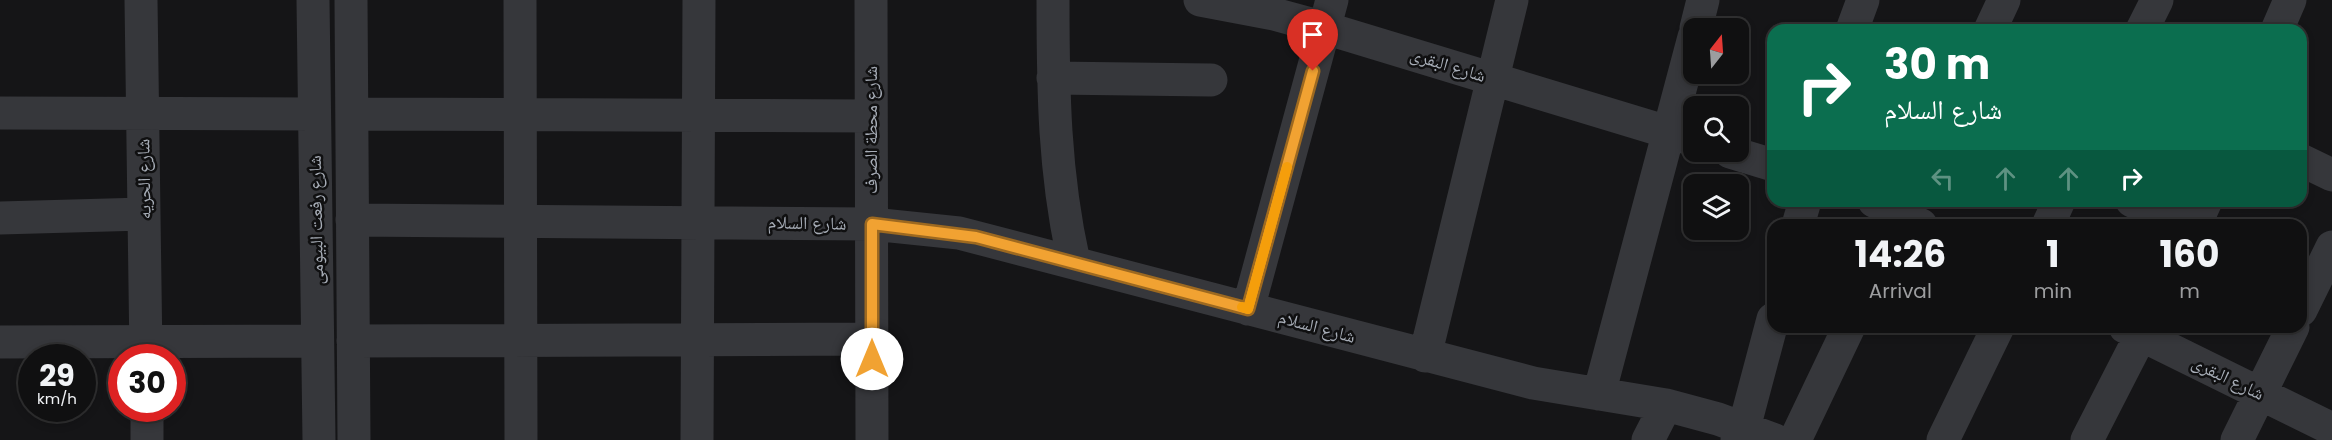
<!DOCTYPE html>
<html lang="en">
<head>
<meta charset="utf-8">
<style>
  :root { --surface:#101011; --page:#19191a; --text:#f1f3f6; --muted:#9c9d9f; --line:#303031 }
  body { margin:0; font-family:Poppins,"Noto Naskh Arabic",sans-serif; background:var(--page); color:var(--text); height:100vh; display:flex; flex-direction:column; font-size:22px; white-space:nowrap }
  * { box-sizing:border-box; margin:0 }
  p { font-size:20px; color:var(--muted) }
  .icon { flex:none; width:33px; height:33px; fill:none; stroke:currentColor; stroke-width:2; stroke-linecap:round; stroke-linejoin:round }
  .map { position:relative; flex:1; overflow:hidden }
  .panel { position:absolute; left:1767px; top:219px; width:540px; height:114px; display:flex; flex-direction:column; background:var(--surface); border-radius:18px; box-shadow:0 3px 9px #0003,0 0 0 2px var(--line) }
  .panel>* { flex:none }
  .top-card { position:absolute; left:1767px; top:24px; width:540px; height:183px; border-radius:18px; box-shadow:0 3px 9px #0003,0 0 0 2px var(--line); background:#0b6e4f; color:#fff; overflow:hidden }
  .needle { width:39px; rotate:17deg }
  .controls { position:absolute; left:1683px; top:18px; display:grid; gap:12px }
  .controls a { display:grid; place-items:center; width:66px; height:66px; border-radius:12px; background:var(--surface); box-shadow:0 3px 9px #0003,0 0 0 2px var(--line); font-size:30px }
  .speed { position:absolute; left:18px; top:344px; display:flex; gap:12px; font-size:30px; font-weight:700; text-align:center }
  .speed>* { display:grid; place-content:center; width:78px; height:78px; border-radius:50%; background:var(--surface); box-shadow:0 3px 9px #0003,0 0 0 2px var(--line); line-height:1 }
  .speed small { font-size:15px; font-weight:400 }
  .speed .limit { border:9px solid #d22; background:#fff; color:#111 }
  .pin { position:absolute; display:grid; place-items:center; width:51px; height:51px; color:#fff; margin:-62px -26px; border-radius:50% 50% 50% 0; rotate:-45deg; box-shadow:0 0 6px #0007 }
  .pin .icon { rotate:45deg }
  .me { position:absolute; width:66px; margin:-33px; rotate:0deg; stroke-linejoin:round; filter:drop-shadow(0 0 4px #0008) }
  .turn { display:flex; align-items:center; gap:21px; height:126px; padding:0 18px; font-size:27px }
  .turn .icon { width:78px; height:78px; stroke-width:2.5 }
  .turn b { display:block; font-size:42px; line-height:51px }
  .lanes { display:flex; align-items:center; height:57px; padding:0 18px; background:#0003; justify-content:center; gap:30px; direction:ltr }
  .lanes .off { opacity:.35 }
  .eta { display:flex; justify-content:space-evenly; align-items:center; height:102px; text-align:center }
  .eta b { font-size:36px; font-weight:700; line-height:42px }
  .map>svg:first-child { display:block }
</style>
</head>
<body>
<div class="map">
<svg width="2332" height="440" viewBox="0 0 2332 440">
  <rect width="100%" height="100%" fill="#151517"/>
  <g fill="none" stroke-linecap="round" stroke-linejoin="round">
    <path stroke="#36373b" stroke-width="33" d="M141,0l5,357
      M313,0l6,440
      M351,0l3,440
      M520,0l1,440
      M871,0l1,440
      M1053,0c0,91 1,173 21,262
      M1200,0l74,14 51,14 369,112
      M1696,28l7,-28
      M1852,30l11,-30
      M1990,30l14,-30
      M2142,30l15,-30
      M2277,30l13,-30
      M1053,78l158,2
      M0,113l314,1
      M352,114l519,2
      M1730,152l43,13
      M2301,160l31,15
      M1874,201l47,24
      M2132,201l54,24
      M0,218l144,-4
      M352,220l520,4 87,9 574,150 133,22 52,14 57,21
      M1798,225l7,-24
      M2048,225l11,-24
      M2195,225l11,-24
      M1248,309l84,-309
      M2301,310l31,-63
      M2125,327l207,102
      M353,341l519,-2
      M0,342l317,-1
      M1425,356l87,-356
      M1599,394l95,-357
      M147,408v32
      M697,440l2,-440
      M1648,440l18,-35
      M1737,440l7,-12 29,-109
      M1795,440l54,-113
      M1943,440l55,-113
      M2087,440l58,-113
      M2237,440l56,-113"/>
  </g>
  <g fill="none" stroke-linecap="round" stroke-linejoin="round">
    <g stroke="#9d6920" stroke-width="15">
      <path id="route" d="M872,359v-135l104,13 272,72 65,-238"/>
    </g>
    <use href="#route" stroke="#f1a232" stroke-width="10"/>
    <path stroke="#f59e0b" stroke-width="10" d="M1242,307l6,2 39,-142"/>
  </g>
  <g text-anchor="middle" stroke-width="5" stroke-linejoin="round" paint-order="stroke">
    <g font-size="18" fill="#a7adb7" stroke="#101011">
      <text transform="translate(1448 65) rotate(17)" y="6">شارع البقرى</text>
      <text transform="translate(871 130) rotate(-90)" y="6">شارع محطة الصرف</text>
      <text transform="translate(144 179) rotate(-91)" y="6">شارع الحريه</text>
      <text transform="translate(316 220) rotate(-91)" y="6">شارع رفعت البيومى</text>
      <text transform="translate(807 223) rotate(1)" y="6">شارع السلام</text>
      <text transform="translate(1317 327) rotate(15)" y="6">شارع السلام</text>
      <text transform="translate(2228 378) rotate(26)" y="6">شارع البقرى</text>
    </g>
  </g>
</svg>
<div class="controls">
<a><svg class="needle" viewBox="-14 -14 28 28"><path d="M0-13l5 13h-10z" fill="#e53935"/><path d="M0 13l5-13h-10z" fill="#9c9d9f"/></svg></a>
<a><svg class="icon" aria-label="search" viewBox="0 0 24 24"><circle cx="10" cy="10" r="6"/><path d="M15 15l6 6"/></svg></a>
<a><svg class="icon" aria-label="layers" viewBox="0 0 24 24"><path d="M12 4l9 5-9 5-9-5zM3 14l9 5 9-5"/></svg></a>
</div>
<div class="speed"><div>29<small>km/h</small></div><div class="limit">30</div></div>
<div class="pin" style="left:1313px;top:71px;background:#d93025"><svg class="icon" aria-label="arrive" viewBox="0 0 24 24"><path d="M6 21V4h12l-3 4 3 4H6"/></svg></div>
<svg class="me" style="left:872px;top:359px" viewBox="-20 -20 40 40"><circle r="19" fill="#fff"/><path d="M0-13L10 11 0 6-10 11z" fill="#f1a232"/></svg>
<div class="top-card">
<div class="turn"><svg class="icon" aria-label="right" viewBox="0 0 24 24"><path d="M7 20v-9h11M14 6l5 5-5 5"/></svg><div><b>30 m</b>شارع السلام</div></div>
<div class="lanes"><svg class="icon off" aria-label="left" viewBox="0 0 24 24"><path d="M17 20v-9H6M10 6l-5 5 5 5"/></svg><svg class="icon off" aria-label="ahead" viewBox="0 0 24 24"><path d="M12 20V5M6 11l6-6 6 6"/></svg><svg class="icon off" aria-label="ahead" viewBox="0 0 24 24"><path d="M12 20V5M6 11l6-6 6 6"/></svg><svg class="icon" aria-label="right" viewBox="0 0 24 24"><path d="M7 20v-9h11M14 6l5 5-5 5"/></svg></div>
</div>
<section class="panel">
<div class="eta">
<div><b>14:26</b><p>Arrival</p></div>
<div><b>1</b><p>min</p></div>
<div><b>160</b><p>m</p></div>
</div>
</section>
</div>
</body>
</html>
